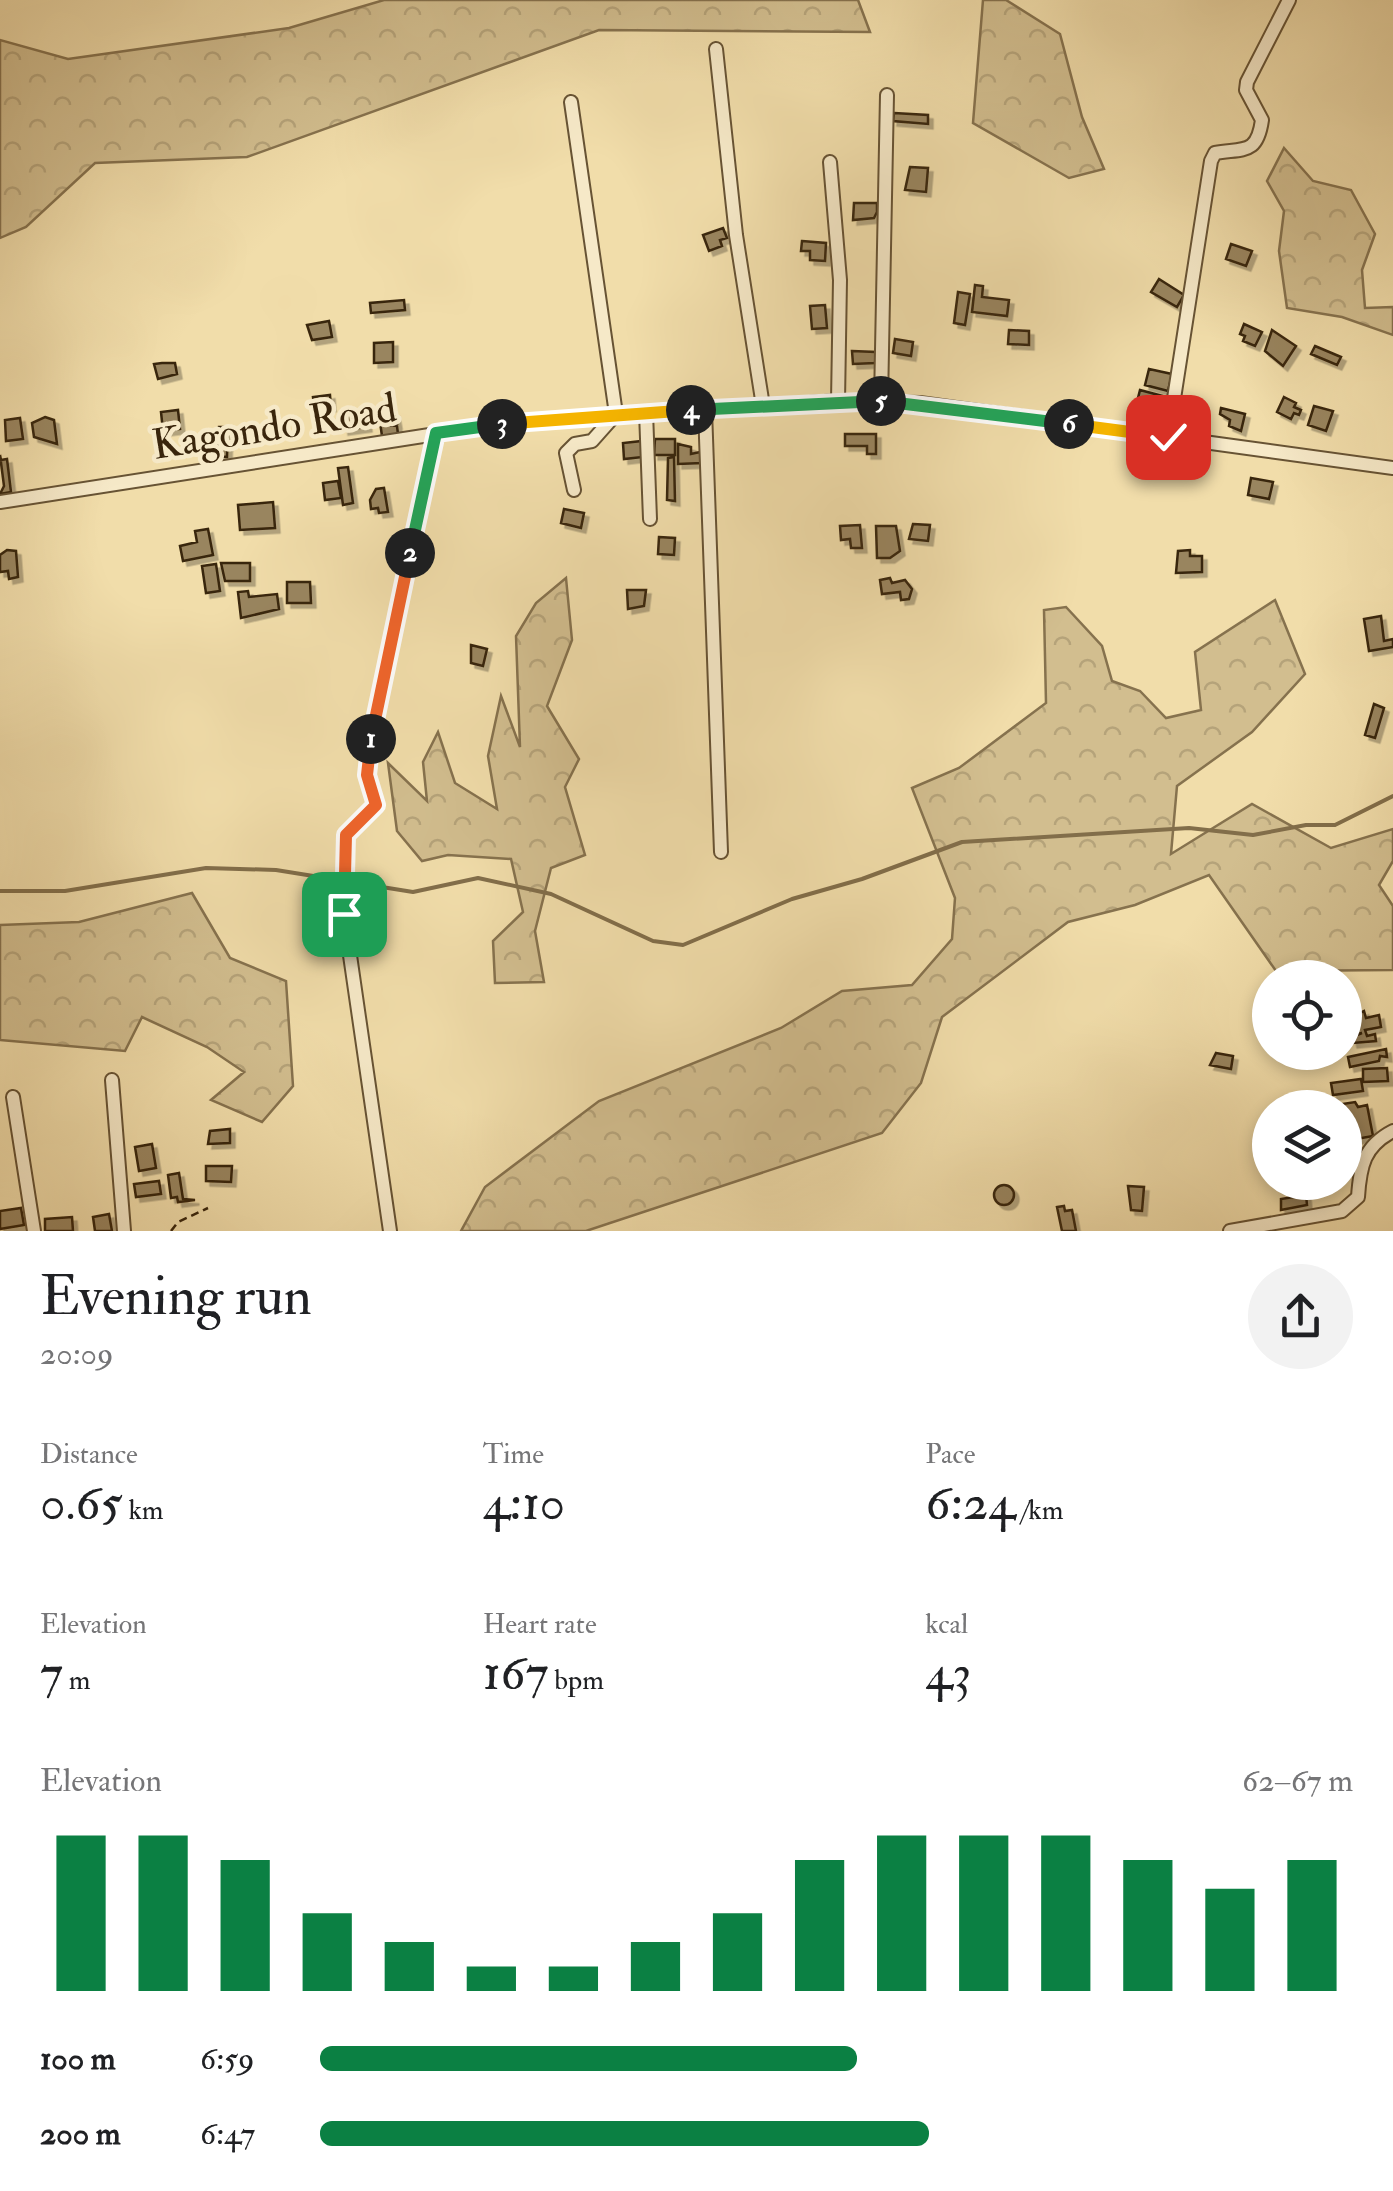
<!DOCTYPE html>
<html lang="en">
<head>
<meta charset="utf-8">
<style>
  :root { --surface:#fff; --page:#f2f2f2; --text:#202124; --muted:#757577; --accent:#0b8043 }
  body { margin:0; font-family:"IM FELL Double Pica",serif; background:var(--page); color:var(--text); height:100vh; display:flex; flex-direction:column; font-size:38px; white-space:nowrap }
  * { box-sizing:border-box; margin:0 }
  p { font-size:32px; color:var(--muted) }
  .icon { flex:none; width:55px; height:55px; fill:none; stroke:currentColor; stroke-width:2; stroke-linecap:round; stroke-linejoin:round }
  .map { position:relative; height:1231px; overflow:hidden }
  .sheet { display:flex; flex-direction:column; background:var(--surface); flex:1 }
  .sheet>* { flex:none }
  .controls { position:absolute; left:1252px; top:960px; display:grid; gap:20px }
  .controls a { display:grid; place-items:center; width:110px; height:110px; border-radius:50%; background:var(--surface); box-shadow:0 5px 15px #0003; font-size:50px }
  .pin { position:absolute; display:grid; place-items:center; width:85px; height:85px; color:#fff; margin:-42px; border-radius:20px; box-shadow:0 5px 15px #0006 }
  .km { position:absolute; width:50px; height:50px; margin:-25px; border-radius:50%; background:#222; color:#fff; font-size:28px; line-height:50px; text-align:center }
  .round { display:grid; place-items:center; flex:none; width:105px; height:105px; border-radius:52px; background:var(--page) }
  .summary { display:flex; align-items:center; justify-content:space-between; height:170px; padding:0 40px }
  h1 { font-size:55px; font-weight:600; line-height:75px }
  .figures { display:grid; grid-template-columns:repeat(3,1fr); gap:15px; height:170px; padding:10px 40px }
  .figures div { display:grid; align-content:center }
  .figures b { font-size:50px; font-weight:600 }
  .figures small { font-size:28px; font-weight:400 }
  .figures p { font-size:28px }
  .chart { height:280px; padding:20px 40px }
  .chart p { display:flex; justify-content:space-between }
  .chart svg { width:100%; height:180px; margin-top:10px; stroke:var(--accent); stroke-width:6 }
  ul { padding:0 40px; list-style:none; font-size:32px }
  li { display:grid; grid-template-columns:160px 120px 1fr; align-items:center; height:75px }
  li i { height:25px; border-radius:12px; background:var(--accent) }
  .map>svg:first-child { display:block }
</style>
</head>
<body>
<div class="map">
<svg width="1393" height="1231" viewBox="0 0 1393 1231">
  <defs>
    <pattern id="forest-crowns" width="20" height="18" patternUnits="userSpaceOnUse" patternTransform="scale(2.5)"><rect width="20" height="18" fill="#d2be8f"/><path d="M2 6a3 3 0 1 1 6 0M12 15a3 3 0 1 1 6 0" fill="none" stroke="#b5a37a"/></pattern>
    <filter id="shadow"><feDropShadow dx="4.5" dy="4.5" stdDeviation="0" flood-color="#0004"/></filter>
  </defs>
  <rect width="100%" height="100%" fill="#f1ddaa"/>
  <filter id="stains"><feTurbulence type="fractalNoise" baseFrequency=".002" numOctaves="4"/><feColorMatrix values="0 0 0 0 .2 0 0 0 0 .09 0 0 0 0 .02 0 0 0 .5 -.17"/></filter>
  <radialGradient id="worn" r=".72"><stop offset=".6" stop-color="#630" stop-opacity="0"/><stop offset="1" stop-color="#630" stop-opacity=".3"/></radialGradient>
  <!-- forest -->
  <path fill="url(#forest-crowns)" stroke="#86724e" stroke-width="2.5" d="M384,0h474l12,32 -271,-2 -352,127 -152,6 -69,64 -26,11v-198l68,19 221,-31z
    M983,0h23l54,34 22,83 22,52 -35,9 -96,-55z
    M1284,148l29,33 38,9 24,44 -13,36 3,38 28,-1v28l-51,-18 -55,-9 -8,-57 5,-40 -17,-30z
    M566,578l6,62 -25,66 32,53 -14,28 20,68 -34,13 -16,63 9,51 -49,1 -2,-42 30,-29 -12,-53 -63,-4 -26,6 -25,-30 -9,-68 39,38 -4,-39 15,-30 17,51 42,26 -9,-53 13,-60 19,51 -4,-111 20,-33z
    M1275,600l30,74 -53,58 -75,54 -6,68 81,-50 79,44 62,-19v32l-14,24 14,21v64l-117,1 -67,-96 -74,30 -67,17 -126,95 -21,66 -39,50 -296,98h-125l24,-44 114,-86 182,-73 61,-37 70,-6 40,-46 3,-41 -43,-110 47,-20 87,-65 -2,-93 22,-3 36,39 10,35 28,10 26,27 35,-8 -6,-58z
    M192,893l38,65 56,23 7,105 -31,36 -51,-22 33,-28 -37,-25 -65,-30 -17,34 -125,-11v-115l79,-3z"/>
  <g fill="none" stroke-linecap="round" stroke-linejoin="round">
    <!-- stream -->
    <path stroke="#826e4a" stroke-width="4" d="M0,891h65l141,-23 70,2 137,22 65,-14 73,16 102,47 30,4 109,-46 70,-20 100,-37 227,-14 64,7 53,-10h29l58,-29"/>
  </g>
  <!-- building -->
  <path fill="#99855e" stroke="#39250c" stroke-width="2.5" filter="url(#shadow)" d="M894,113l34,2v9l-35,-3z
    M910,167l18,1 -2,24 -21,-2z
    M854,203h23v9l-3,6 -21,2z
    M723,228l4,10 -7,2 2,6 -13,5 -6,-16z
    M802,241l24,2 -1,18 -15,-1v-9h-9z
    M1231,244l21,7 -6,15 -20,-7z
    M1159,279l25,16 -7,12 -26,-15z
    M975,285l8,1 -1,11 27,3 -2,16 -35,-4z
    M958,292l12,2 -5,31 -11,-2z
    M404,300l1,10 -34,3 -1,-10z
    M825,305l2,23 -15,1 -2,-23z
    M329,321l3,16 -20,3 -5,-15z
    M1244,324l18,8 -7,14 -12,-5 2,-5 -5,-2z
    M1009,330l20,1v14l-21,-1z
    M1272,330l24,16 -13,20 -18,-15z
    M895,339l18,3 -2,14 -18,-3z
    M393,342v20l-19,1v-20z
    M1315,346l26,11 -4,8 -26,-11z
    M852,351l24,1 -1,11 -22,1z
    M162,363h13l2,11 -19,5 -4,-15z
    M1149,369l23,5 -4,17 -23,-6z
    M1140,390l30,8 -5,19 -29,-11z
    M330,395l1,12 -7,1 1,13 -9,1 -3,-25z
    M1284,397l12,6 -2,4 7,3 -2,5 -5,-2 -3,6 -14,-7z
    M1314,406l19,5 -7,20 -18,-6z
    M1221,408l24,6 -4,17 -12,-5 1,-6 -10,-6z
    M178,410l2,19 -17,2 -2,-19z
    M365,411l2,16 -23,3 -1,-16z
    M395,413l2,11 -8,1 8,1 1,8 -16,2 -3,-21z
    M45,417l9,3 3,24 -23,-7 -2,-14z
    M20,418l3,21 -17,2 -1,-21z
    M219,427h9l-1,30 -9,-1z
    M845,434h31v20h-9v-8h-22z
    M655,439h20v16h-21z
    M642,441l1,16 -19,2 -1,-16z
    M678,444l13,3v7l9,-2 2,11 -24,1z
    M0,455l1,5 6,-1 4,33 -11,2 4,-8z
    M674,457l1,44 -8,-1 1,-42z
    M348,467l5,36 -10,2 -5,-37z
    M1251,478l22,4 -4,17 -21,-4z
    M338,481l3,17 -16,2 -2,-17z
    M384,488l4,24 -9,1 -1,-5 -7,1 -1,-9 6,-11z
    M273,502l2,26 -35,2 -2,-25z
    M564,509l20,4 -3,15 -20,-5z
    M913,524l17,1 -2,16 -19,-2z
    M860,525l2,23h-11l-1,-9 -9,1 -1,-14z
    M876,526h20l4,25 -10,7h-13z
    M208,529l5,26 -30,6 -3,-15 17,-4 -2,-11z
    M659,537l16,1 -1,17 -16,-1z
    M7,550l9,1 2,26 -9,2 -1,-8 -8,1v-17z
    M1190,550v6h12v16l-26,1 2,-22z
    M221,563h29v18h-25z
    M216,564l4,27 -14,2 -4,-27z
    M890,578l2,5 13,-3 7,9 -3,10 -8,1 -1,-8 -18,2 -2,-14z
    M287,582h23l1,21h-24z
    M627,590h19l-2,16 -16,3z
    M248,591l1,6 28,-3 2,15 -38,9 -3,-26z
    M1381,616l3,25 9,-2v8l-24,4 -5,-32z
    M471,645l16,4 -4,17 -12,-3z
    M1374,704l10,4 -9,30 -10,-3z
    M1364,1011l2,7 13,-3 2,12 -16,3 2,6 8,-2 1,7 -23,2 -1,-6 10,-4 -14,3 -3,-16z
    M1386,1049l1,8 -7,-1 -1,5 -29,6 -2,-10z
    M1216,1053l17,3 -2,13 -21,-4z
    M1387,1068l1,13 -25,1v-13z
    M1361,1079l2,12 -30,4 -2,-12z
    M1355,1102l3,5 9,-2 6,31 -28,5v-33l-15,-2z
    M230,1129v14l-22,1 2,-13z
    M152,1144l4,24 -17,3 -4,-24z
    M206,1166h26l-1,16 -25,-1z
    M179,1173l4,26 12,1 -17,2 -1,-5 -6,1 -3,-23z
    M159,1181l2,13 -25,3 -2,-13z
    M994 1195a10 10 0 1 1 20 0a10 10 0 1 1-20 0Z
    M1128,1186l16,1 -2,24 -11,-1z
    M1306,1195l1,10 -26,5v-11z
    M1064,1206l1,5 7,-1 4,21h-14l-5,-24z
    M21,1208l3,17 -24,4v-18z
    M109,1214l3,17h-17l-2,-14z
    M72,1217l1,14h-28v-12z"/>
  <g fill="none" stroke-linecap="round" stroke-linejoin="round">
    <!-- minor casing -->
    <g stroke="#675334" stroke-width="16">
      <path id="minor" d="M716,49l20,186 27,171
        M571,102l45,312 -24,27 -17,3 -9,9 8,37
        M830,162l10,118 -2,121
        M881,401l6,-306
        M705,410l16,442
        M646,412l4,107
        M1168,437l43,-276 4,-8c29,-5 42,2 47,-33l-16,-30 1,-8 42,-82
        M0,502l500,-78 338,-23 82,2 473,65
        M112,1080l12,151
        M13,1097l21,134
        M390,1231l-46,-317 2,-79 30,-30 -9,-30 2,-24 67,-318
        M1230,1231l112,-20 16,-14c2,-31 6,-51 35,-66"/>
    </g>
    <!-- path -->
    <path stroke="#39250c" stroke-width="2.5" stroke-dasharray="8 5" stroke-linecap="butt" d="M171,1231l7,-9 30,-14"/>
    <!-- minor -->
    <use href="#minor" stroke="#f6e9c8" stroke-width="12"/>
  </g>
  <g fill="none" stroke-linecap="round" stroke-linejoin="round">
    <!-- split-1 casing -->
    <g stroke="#fff" stroke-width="20">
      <path id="split-1" d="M344,914l2,-79 30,-30 -9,-30 4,-36"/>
    </g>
    <!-- split-2 casing -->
    <g stroke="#fff" stroke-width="20">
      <path id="split-2" d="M371,739l39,-186"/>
    </g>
    <!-- split-3 casing -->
    <g stroke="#fff" stroke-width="20">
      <path id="split-3" d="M410,553l26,-120 66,-9"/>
    </g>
    <!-- split-4 casing -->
    <g stroke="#fff" stroke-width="20">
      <path id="split-4" d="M502,424l189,-14"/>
    </g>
    <!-- split-5 casing -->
    <g stroke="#fff" stroke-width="20">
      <path id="split-5" d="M691,410l190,-9"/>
    </g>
    <!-- split-6 casing -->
    <g stroke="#fff" stroke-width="20">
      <path id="split-6" d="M881,401l188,23"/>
    </g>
    <!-- split-7 casing -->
    <g stroke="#fff" stroke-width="20">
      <path id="split-7" d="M1069,424l99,13"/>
    </g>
    <!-- split-1 -->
    <use href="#split-1" stroke="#f0652b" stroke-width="12"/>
    <!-- split-2 -->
    <use href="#split-2" stroke="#f0652b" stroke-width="12"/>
    <!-- split-3 -->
    <use href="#split-3" stroke="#22a559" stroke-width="12"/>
    <!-- split-4 -->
    <use href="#split-4" stroke="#f5b400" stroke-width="12"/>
    <!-- split-5 -->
    <use href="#split-5" stroke="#22a559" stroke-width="12"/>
    <!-- split-6 -->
    <use href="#split-6" stroke="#22a559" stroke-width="12"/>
    <!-- split-7 -->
    <use href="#split-7" stroke="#f5b400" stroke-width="12"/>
  </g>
  <g text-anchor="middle" stroke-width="9" stroke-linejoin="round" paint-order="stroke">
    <!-- street labels -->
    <g font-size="42" fill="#39250c" stroke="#f6e9c8">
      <text transform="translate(274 425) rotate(-9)" y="15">Kagondo Road</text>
    </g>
  </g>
  <rect width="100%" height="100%" filter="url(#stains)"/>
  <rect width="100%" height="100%" fill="url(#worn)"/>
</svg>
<div class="controls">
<a><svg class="icon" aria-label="locate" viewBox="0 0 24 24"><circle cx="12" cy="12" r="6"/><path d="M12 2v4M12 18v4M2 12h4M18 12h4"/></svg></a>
<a><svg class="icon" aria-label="layers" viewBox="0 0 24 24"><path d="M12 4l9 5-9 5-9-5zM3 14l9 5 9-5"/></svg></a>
</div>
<div class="pin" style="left:344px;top:914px;background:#1e9e55"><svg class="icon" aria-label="arrive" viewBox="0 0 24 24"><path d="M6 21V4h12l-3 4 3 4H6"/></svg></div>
<div class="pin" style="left:1168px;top:437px;background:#d93025"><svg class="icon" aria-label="check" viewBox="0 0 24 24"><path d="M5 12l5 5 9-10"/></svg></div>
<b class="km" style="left:371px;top:739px">1</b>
<b class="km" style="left:410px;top:553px">2</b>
<b class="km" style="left:502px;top:424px">3</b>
<b class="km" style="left:691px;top:410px">4</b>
<b class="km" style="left:881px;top:401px">5</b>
<b class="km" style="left:1069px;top:424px">6</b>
</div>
<section class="sheet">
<div class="summary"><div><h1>Evening run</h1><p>20:09</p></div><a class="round"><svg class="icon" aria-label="share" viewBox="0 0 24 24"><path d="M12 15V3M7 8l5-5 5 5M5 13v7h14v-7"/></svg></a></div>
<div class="figures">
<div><p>Distance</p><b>0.65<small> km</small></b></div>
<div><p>Time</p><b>4:10</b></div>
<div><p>Pace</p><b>6:24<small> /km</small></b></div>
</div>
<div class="figures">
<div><p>Elevation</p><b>7<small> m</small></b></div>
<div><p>Heart rate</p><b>167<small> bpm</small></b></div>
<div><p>kcal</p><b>43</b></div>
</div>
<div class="chart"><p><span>Elevation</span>62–67 m</p>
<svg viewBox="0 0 160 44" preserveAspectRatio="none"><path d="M5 44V6M15 44V6M25 44V12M35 44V25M45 44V32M55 44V38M65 44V38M75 44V32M85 44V25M95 44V12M105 44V6M115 44V6M125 44V6M135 44V12M145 44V19M155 44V12"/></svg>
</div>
<ul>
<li><b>100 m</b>6:59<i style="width:52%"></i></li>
<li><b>200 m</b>6:47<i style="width:59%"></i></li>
</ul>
</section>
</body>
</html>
